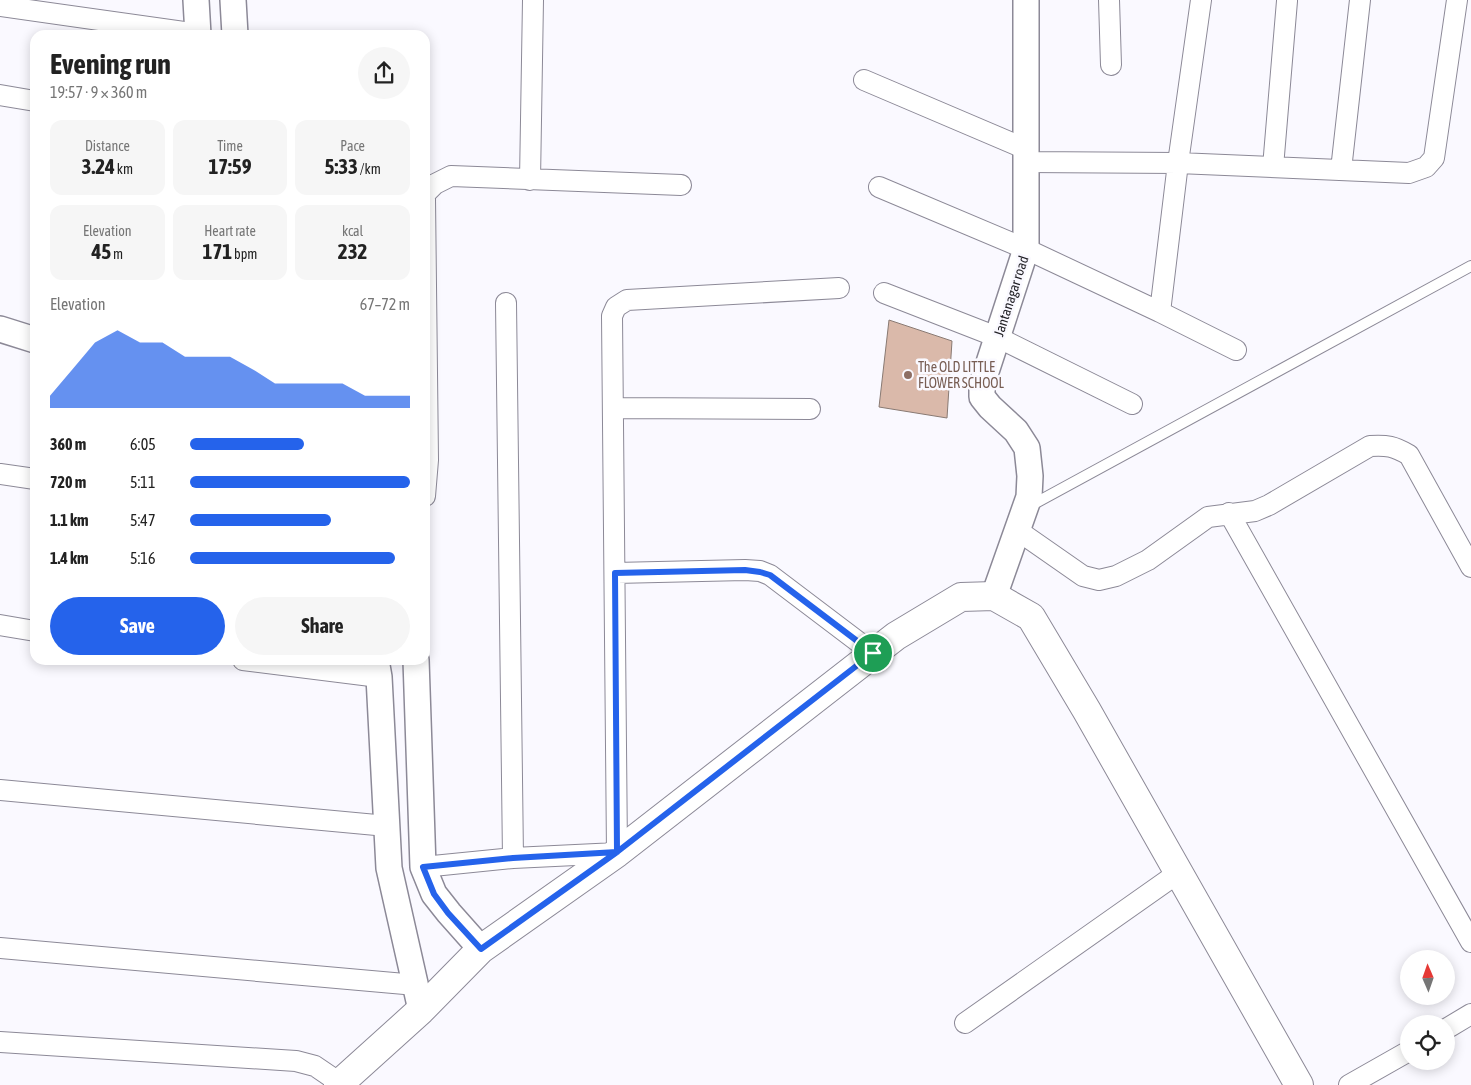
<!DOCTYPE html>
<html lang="en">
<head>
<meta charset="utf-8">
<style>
  :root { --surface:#fff; --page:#f6f6f6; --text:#222; --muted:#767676; --accent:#2563eb }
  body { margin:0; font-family:"Asap Condensed",sans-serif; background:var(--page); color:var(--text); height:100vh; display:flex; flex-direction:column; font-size:19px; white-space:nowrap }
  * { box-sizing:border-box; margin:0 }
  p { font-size:16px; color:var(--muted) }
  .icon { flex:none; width:28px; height:28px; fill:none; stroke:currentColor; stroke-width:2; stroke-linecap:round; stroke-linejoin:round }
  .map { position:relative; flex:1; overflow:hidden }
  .panel { position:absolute; left:30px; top:30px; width:400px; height:635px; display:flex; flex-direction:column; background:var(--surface); border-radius:15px; box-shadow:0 2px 12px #0003 }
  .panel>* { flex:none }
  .needle { width:32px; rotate:358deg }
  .fabs { position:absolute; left:1400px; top:950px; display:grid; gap:10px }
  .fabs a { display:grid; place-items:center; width:55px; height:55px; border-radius:50%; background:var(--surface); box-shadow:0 2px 12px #0003; font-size:25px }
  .pin { position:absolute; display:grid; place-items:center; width:42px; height:42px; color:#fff; margin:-21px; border:2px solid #fff; border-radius:50%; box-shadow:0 1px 5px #0007 }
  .round { display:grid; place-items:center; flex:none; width:52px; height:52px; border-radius:26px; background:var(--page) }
  .summary { display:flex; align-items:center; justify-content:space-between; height:85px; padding:0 20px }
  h1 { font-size:28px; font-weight:700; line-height:38px }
  .stats { display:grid; grid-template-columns:repeat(3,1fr); gap:8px; height:85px; padding:5px 20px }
  .stats div { display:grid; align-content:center; border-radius:12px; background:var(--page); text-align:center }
  .stats b { font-size:21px; font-weight:700 }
  .stats small { font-size:14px; font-weight:400 }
  .stats p { font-size:14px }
  .chart { height:140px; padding:10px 20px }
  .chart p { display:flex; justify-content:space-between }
  .chart svg { width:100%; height:90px; margin-top:5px; fill:var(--accent); opacity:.7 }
  .primary-button { display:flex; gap:10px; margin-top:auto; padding:10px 20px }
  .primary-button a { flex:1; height:58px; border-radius:30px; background:var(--accent); color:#fff; font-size:20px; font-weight:700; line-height:58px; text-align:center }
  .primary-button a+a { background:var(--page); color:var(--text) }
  ul { padding:0 20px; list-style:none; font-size:16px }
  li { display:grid; grid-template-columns:80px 60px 1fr; align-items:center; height:38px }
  li i { height:12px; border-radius:6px; background:var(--accent) }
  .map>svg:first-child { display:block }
</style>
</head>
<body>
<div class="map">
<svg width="1471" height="1085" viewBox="0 0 1471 1085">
  <rect width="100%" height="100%" fill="#faf9ff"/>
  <!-- building -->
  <path fill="#dab9aa" stroke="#897a73" d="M889,320l63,21 -5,77 -68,-11z"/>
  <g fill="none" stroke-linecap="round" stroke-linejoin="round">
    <!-- service casing -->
    <g stroke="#8c8997" stroke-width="12">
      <path id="service" d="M1030,506l441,-240"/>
    </g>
    <!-- minor casing -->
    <g stroke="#8c8997" stroke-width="22">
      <path id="minor" d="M1109,0l2,65
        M0,6l198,28
        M864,80l162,69
        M0,95l35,6
        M1026,162l152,1 231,10 17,-6 8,-9 23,-158
        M1273,167l14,-166
        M1341,170l19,-170
        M530,180l3,-180
        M879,187l147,62 134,63 76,38
        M425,194l10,-10 16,-8 230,9
        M425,199l3,261 -3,36
        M884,293l113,44 135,67
        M506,303l7,555
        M1160,312l18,-149 23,-163
        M614,408l196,1
        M0,474l35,5
        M1229,513l242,429
        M1017,530l66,46 16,4 17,-4 32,-16 60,-43 47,-6 14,-6 101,-59c17,-1 24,0 39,9l62,112
        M615,573l130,-3 15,1 10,4 103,78
        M0,625l35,6
        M243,660l136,17
        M0,790l387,36
        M423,867l90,-9 104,-5 -5,-537 4,-9 11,-7 212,-12
        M0,948l416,37
        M965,1023l213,-150
        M1446,1029l25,-15
        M0,1042l296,19 19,5 25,17
        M1349,1085l60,-34"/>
    </g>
    <!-- tertiary casing -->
    <g stroke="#8c8997" stroke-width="28">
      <path id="tertiary" d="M196,0l2,35
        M233,0l2,35
        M0,329l35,11
        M994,596l35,-99 1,-21 -3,-28 -11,-17 -26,-24 -8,-10v-13l44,-135v-249
        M376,660l3,17 10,191 32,142
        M416,660l7,207 11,27 15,19 32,36"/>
    </g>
    <!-- secondary casing -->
    <g stroke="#8c8997" stroke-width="30">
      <path id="secondary" d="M338,1085l83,-75 60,-61 136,-96 279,-217 65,-39 33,-1 37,21 56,94 212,374"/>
    </g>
    <!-- service -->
    <use href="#service" stroke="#fff" stroke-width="10"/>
    <!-- minor -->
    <use href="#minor" stroke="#fff" stroke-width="20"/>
    <!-- tertiary -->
    <use href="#tertiary" stroke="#fff" stroke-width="25"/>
    <!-- secondary -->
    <use href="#secondary" stroke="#fff" stroke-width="28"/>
  </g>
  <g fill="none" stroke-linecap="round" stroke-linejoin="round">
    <!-- route casing -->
    <g stroke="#fff" stroke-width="10">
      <path id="route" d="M873,653l-256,199 -136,97 -33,-36 -14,-19 -11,-27 90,-9 104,-6 -2,-279 130,-3 15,2 10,3 103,78"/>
    </g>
    <!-- route -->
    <use href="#route" stroke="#2563eb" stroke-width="6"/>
  </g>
  <!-- markers -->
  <circle fill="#8d6e63" stroke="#faf9ff" stroke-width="2" cx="908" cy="375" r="5"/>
  <g text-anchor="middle" stroke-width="5" stroke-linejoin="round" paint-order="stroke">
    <!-- street labels -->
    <g font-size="14" fill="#232227" stroke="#faf9ff">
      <text transform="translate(1011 296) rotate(-72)" y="5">Jantanagar road</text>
    </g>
    <!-- education labels -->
    <g font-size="14" fill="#785e54" stroke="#faf9ff" text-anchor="start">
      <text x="918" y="372">The OLD LITTLE<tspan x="918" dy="16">FLOWER SCHOOL</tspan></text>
    </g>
  </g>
</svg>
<div class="fabs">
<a><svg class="needle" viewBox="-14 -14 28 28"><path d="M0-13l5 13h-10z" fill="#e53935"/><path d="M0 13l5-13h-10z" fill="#767676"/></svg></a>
<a><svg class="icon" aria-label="locate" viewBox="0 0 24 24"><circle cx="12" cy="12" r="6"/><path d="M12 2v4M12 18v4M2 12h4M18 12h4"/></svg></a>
</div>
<div class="pin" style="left:873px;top:653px;background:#1e9e55"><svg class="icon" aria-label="arrive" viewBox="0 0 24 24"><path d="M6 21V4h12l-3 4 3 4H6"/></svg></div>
<section class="panel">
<div class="summary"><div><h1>Evening run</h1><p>19:57 · 9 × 360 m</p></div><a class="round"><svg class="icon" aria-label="share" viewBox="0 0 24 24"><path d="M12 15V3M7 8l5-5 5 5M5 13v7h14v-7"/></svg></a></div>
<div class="stats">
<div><p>Distance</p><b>3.24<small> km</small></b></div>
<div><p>Time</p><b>17:59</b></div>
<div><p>Pace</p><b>5:33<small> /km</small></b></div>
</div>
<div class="stats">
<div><p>Elevation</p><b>45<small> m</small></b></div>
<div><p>Heart rate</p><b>171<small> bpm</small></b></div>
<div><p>kcal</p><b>232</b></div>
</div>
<div class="chart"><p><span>Elevation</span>67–72 m</p>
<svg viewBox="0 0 160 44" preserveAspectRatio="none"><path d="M0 44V38L10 25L20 12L30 6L40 12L50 12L60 19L70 19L80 19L90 25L100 32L110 32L120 32L130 32L140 38L150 38L160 38V44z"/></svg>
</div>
<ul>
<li><b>360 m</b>6:05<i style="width:52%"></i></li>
<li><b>720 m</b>5:11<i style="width:100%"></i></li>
<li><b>1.1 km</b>5:47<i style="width:64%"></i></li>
<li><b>1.4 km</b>5:16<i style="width:93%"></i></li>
</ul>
<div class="primary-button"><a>Save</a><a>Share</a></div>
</section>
</div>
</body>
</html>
